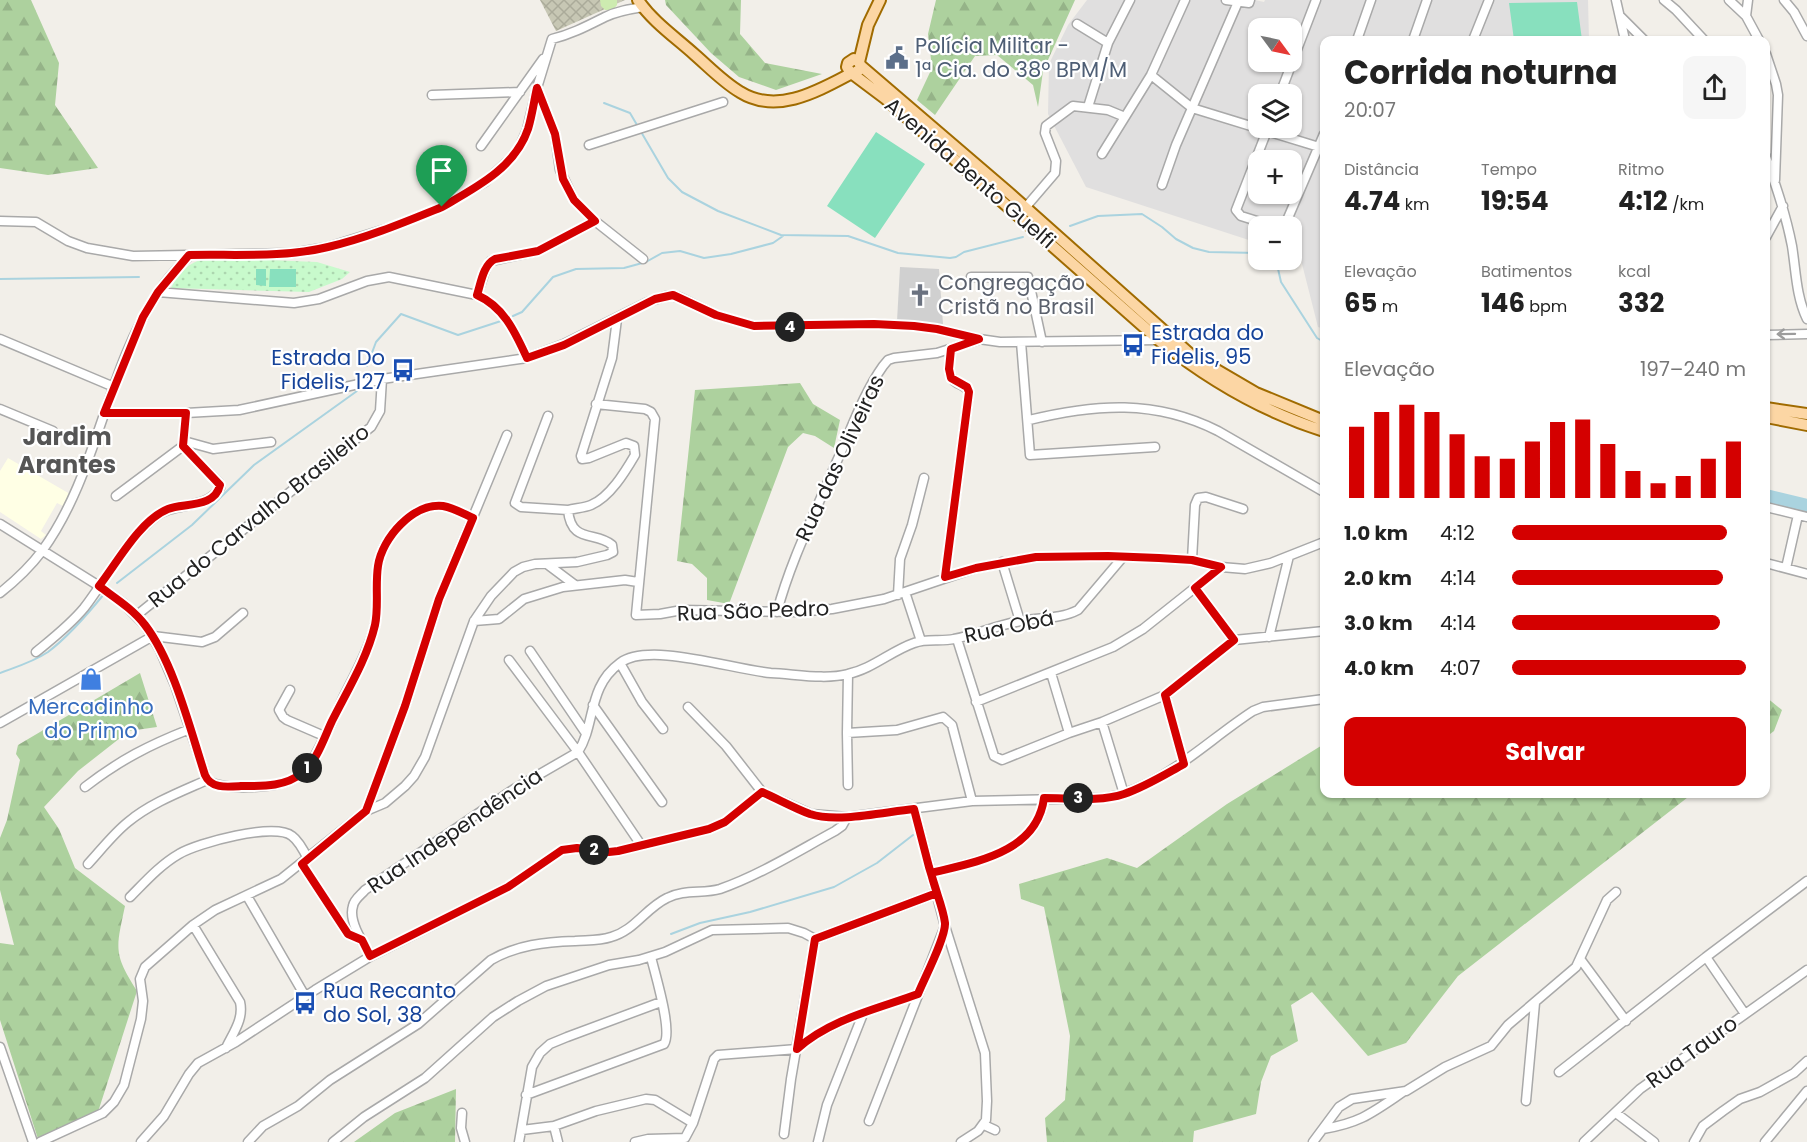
<!DOCTYPE html>
<html lang="pt">
<head>
<meta charset="utf-8">
<style>
  :root { --surface:#fff; --page:#f6f6f6; --text:#222; --muted:#767676; --accent:#d40000 }
  body { margin:0; font-family:Poppins,sans-serif; background:var(--page); color:var(--text); height:100vh; display:flex; flex-direction:column; font-size:22px; white-space:nowrap }
  * { box-sizing:border-box; margin:0 }
  p { font-size:20px; color:var(--muted) }
  .icon { flex:none; width:33px; height:33px; fill:none; stroke:currentColor; stroke-width:2; stroke-linecap:round; stroke-linejoin:round }
  .map { position:relative; flex:1; overflow:hidden }
  .sheet { position:absolute; left:1320px; top:36px; width:450px; height:762px; display:flex; flex-direction:column; background:var(--surface); border-radius:12px; box-shadow:0 2px 4px #0004 }
  .sheet>* { flex:none }
  .needle { width:39px; rotate:123deg }
  .buttons { position:absolute; left:1248px; top:18px; display:grid; gap:12px }
  .buttons a { display:grid; place-items:center; width:54px; height:54px; border-radius:12px; background:var(--surface); box-shadow:0 2px 4px #0004; font-size:30px }
  .pin { position:absolute; display:grid; place-items:center; width:51px; height:51px; color:#fff; margin:-62px -26px; border-radius:50% 50% 50% 0; rotate:-45deg; box-shadow:0 0 6px #0007 }
  .pin .icon { rotate:45deg }
  .km { position:absolute; width:30px; height:30px; margin:-15px; border-radius:50%; background:#222; color:#fff; font-size:16px; line-height:30px; text-align:center }
  .round { display:grid; place-items:center; flex:none; width:63px; height:63px; border-radius:12px; background:var(--page) }
  .head { display:flex; align-items:center; justify-content:space-between; height:102px; padding:0 24px }
  h1 { font-size:33px; font-weight:700; line-height:45px }
  .stats { display:grid; grid-template-columns:repeat(3,1fr); gap:9px; height:102px; padding:6px 24px }
  .stats div { display:grid; align-content:center }
  .stats b { font-size:26px; font-weight:700 }
  .stats small { font-size:16px; font-weight:400 }
  .stats p { font-size:16px }
  .chart { height:168px; padding:12px 24px }
  .chart p { display:flex; justify-content:space-between }
  .chart svg { width:100%; height:108px; margin-top:6px; stroke:var(--accent); stroke-width:6 }
  .button { display:flex; gap:12px; margin-top:auto; padding:12px 24px }
  .button a { flex:1; height:69px; border-radius:12px; background:var(--accent); color:#fff; font-size:24px; font-weight:700; line-height:69px; text-align:center }
  ul { padding:0 24px; list-style:none; font-size:20px }
  li { display:grid; grid-template-columns:96px 72px 1fr; align-items:center; height:45px }
  li i { height:15px; border-radius:8px; background:var(--accent) }
  .map>svg:first-child { display:block }
</style>
</head>
<body>
<div class="map">
<svg width="1807" height="1142" viewBox="0 0 1807 1142">
  <defs>
    <pattern id="construction-cross-hatch" width="8" height="8" patternUnits="userSpaceOnUse" patternTransform="scale(1.5)"><rect width="8" height="8" fill="#c7c7b4"/><path d="M0 0l8 8M0 8l8-8" fill="none" stroke="#abab9a"/></pattern>
    <pattern id="forest-firs" width="22" height="20" patternUnits="userSpaceOnUse" patternTransform="scale(1.5)"><rect width="22" height="20" fill="#add19e"/><path d="M5 1l3.5 6h-7zM16 11l3.5 6h-7z" fill="#95b388"/></pattern>
    <pattern id="park-dots" width="8" height="8" patternUnits="userSpaceOnUse" patternTransform="scale(1.5)"><rect width="8" height="8" fill="#c8facc"/><path d="M2 2h.1M6 6h.1" fill="none" stroke="#acd6af" stroke-width="1.8" stroke-linecap="round"/></pattern>
  </defs>
  <rect width="100%" height="100%" fill="#f2efe9"/>
  <!-- residential -->
  <path fill="#e0dfdf" fill-rule="evenodd" d="M1087,0h168l9,2 1,-2h323l1,40h-265v289l-6,-2 -18,-71 -8,-3v-27h-34v17l-172,-56 -38,-73 1,-50 19,-39zM1258,28h34v34h-34zM1258,94h34v34h-34zM1258,160h34v34h-34z"/>
  <!-- education -->
  <path fill="#ffffe5" d="M8,458l62,36 -7,12 -6,-3 -16,28 5,4 -5,4 -41,-27v-41z"/>
  <!-- religious -->
  <path fill="#d0d0d0" d="M900,267l39,2 4,55 -46,-3z"/>
  <!-- construction -->
  <path fill="url(#construction-cross-hatch)" d="M540,0h85l-69,31z"/>
  <!-- grass -->
  <path fill="#cdebb0" d="M600,0h17v5l-4,5h-8l-4,-4z"/>
  <!-- forest -->
  <path fill="url(#forest-firs)" d="M0,0h31l28,63 -4,42 43,63 -50,7 -48,-7z
    M665,0h76l-1,34 25,29 57,11 -46,16 -37,-13 -28,-24 -45,-48z
    M936,0h139l-32,71 -5,36 -5,-22 -36,-30 -22,1 -40,59 -18,-15 15,-32 -4,-34z
    M800,383l13,21 27,16 -6,28 -19,-12 -12,-3 -15,14 -59,157 -22,-4v-22l-15,-14 -15,-3 18,-171z
    M140,673l17,54 -28,4 -51,40 -34,36 15,22 16,39 50,38c-9,43 -12,47 12,85l-39,121 -60,27 -38,-119v-77l14,2 -14,-55v-52l7,-18 13,-60 -4,-6 2,-9z
    M1766,697l16,13 -8,21 -8,6z
    M1324,744v50h368l-234,182 -52,67 -38,13 -56,-64 -21,13 7,36 -27,15 -10,26 -5,32 -62,17 -1,11h-146l-2,-24 20,-18 5,-64 -26,-129 -23,-8 -2,-15 88,-26 30,10 90,-64z
    M456,1089l-1,53h-101l41,-29z"/>
  <!-- park -->
  <path fill="url(#park-dots)" d="M211,258l106,4 33,10 -8,7 -33,13 -138,-4c9,-18 20,-28 40,-30z"/>
  <!-- pitch -->
  <path fill="#88e0be" d="M1577,2l5,38h-68l-5,-37z
    M876,132l49,32 -50,74 -48,-32z
    M256,269h10v17l-10,-1z
    M270,269h26v18h-27z"/>
  <g fill="none" stroke-linecap="round" stroke-linejoin="round">
    <!-- stream -->
    <path stroke="#aad3df" stroke-width="2" d="M604,103l26,10 38,65 14,14 36,19 63,24 67,1 50,17 52,5 6,-1 8,-5 59,-15
      M1070,226l28,-10 44,-2 20,13 14,12 17,9 16,4 49,1
      M1276,260l5,22 36,56 7,4
      M0,279l139,-2
      M513,316l9,-4 31,-35 23,-8 48,-1 22,-6 16,-9 18,-2 24,7 27,-4 42,-11 10,-7
      M367,366l9,-24 25,-28 57,21 43,-14
      M117,583l75,-58 62,-60 103,-74
      M0,673c16,-6 33,-11 48,-21 21,-16 39,-37 56,-58
      M671,934l29,-11 50,-11 84,-25 43,-24 36,-28"/>
    <!-- river -->
    <path stroke="#aad3df" stroke-width="14" d="M1766,496l41,10"/>
    <!-- minor casing -->
    <g stroke="#a9a9a9" stroke-width="11">
      <path id="minor" d="M1226,0l23,3 1,-3
        M1616,0l9,40
        M1664,0l12,10 28,30
        M1729,0l17,16 13,24
        M1784,0l10,12 13,24
        M1620,16l24,24
        M1746,16l2,-16
        M1077,24l31,19
        M1357,40l14,-40
        M1413,40l14,-40
        M1473,40l16,-40
        M1766,54l10,30 2,11 -3,85
        M1151,75l41,33 127,39
        M537,88l18,46 5,36 14,30 21,21 48,38
        M1280,94l36,-94
        M432,95l88,-3
        M1088,107l20,-64 22,-43
        M1268,128l-32,82 5,6 32,10
        M589,145l134,-43
        M481,146l62,-87
        M1102,154l49,-79 34,-75
        M1766,157c10,29 20,58 26,89 4,25 4,50 15,73
        M1162,185l14,-40 62,-143
        M1025,208l30,-35 1,-12 -11,-28 1,-7 27,-20 35,4 17,7
        M0,221l36,1 32,19 19,7 46,8 160,-3 35,-6 64,-20 50,-20 43,-25 24,-22 10,-12 8,-18 10,-42 15,-49c20,-5 35,-13 53,-22 12,-6 25,-8 38,-10
        M1279,226h4l5,-8 36,-84
        M1766,237l17,-31
        M971,277h57l14,65
        M158,292l136,11 25,-4 48,-18 22,-4 88,18c27,12 38,37 50,63
        M477,295l9,-27 5,-7 47,-10 57,-30
        M1766,335l41,-1
        M0,339l114,48
        M1021,342l9,113 125,-8
        M596,404l49,5 6,3 4,7 -19,196 24,-1 22,-4 115,2 35,-3 52,-10 92,-31 60,-11 72,-1 51,2 33,2 29,7 24,2 26,-6 53,-21
        M0,409l53,22
        M104,413h82l53,-3 143,-31 145,-21 37,-14 84,-42 18,-6 13,1 37,18 38,11 120,-2 40,2 23,3 42,10 21,3 160,-2
        M548,416l-33,87 6,4 47,3
        M1029,420c66,-16 126,-21 189,11l106,61
        M184,441l29,8 58,-7
        M116,496l67,-50
        M1766,507l41,10
        M0,524l99,62 24,17 22,22 15,25 15,35 32,95c15,11 67,8 84,0 9,-4 15,-11 21,-19 12,-21 22,-43 32,-65 11,-22 23,-43 30,-67 6,-20 0,-42 4,-63 4,-29 35,-63 66,-60 10,2 20,8 29,12
        M1192,560l3,-55 3,-7 8,-1 37,12
        M1002,562l18,59
        M1766,563l41,11
        M547,564l28,21
        M1786,568l12,-53
        M945,577l24,-185c-3,-6 -6,-6 -12,-9 -12,-7 -7,-22 -6,-34
        M1195,588l39,52
        M905,592l16,49
        M0,593c15,-12 30,-26 42,-42 56,-77 63,-178 115,-257 9,-14 21,-27 32,-38
        M898,595l2,-36 12,-34 12,-47
        M777,612c14,-53 39,-101 60,-151 14,-31 26,-67 46,-95l5,-6 6,-2 43,-5 41,-13
        M137,615l234,-188 9,-16 2,-32
        M474,621l25,-2 25,-20 39,-12 62,-7 13,2
        M153,636l49,6 13,-5 28,-24
        M1269,637l20,-81
        M957,639l37,117 8,4 67,-27 33,-11 63,-27 69,-55 90,-9
        M530,651l55,81
        M36,652c17,-14 34,-27 48,-44 22,-28 43,-70 71,-91 20,-16 50,-6 65,-29l-1,-5 -36,-37 3,-33
        M509,660l69,92 63,93
        M620,663l22,39 21,27
        M1051,673l18,60
        M848,674l-1,59 1,52
        M290,690l-11,20 4,7 4,3 37,16
        M1165,695l19,69
        M976,702l137,-55 30,-18 78,-62
        M593,705l69,97
        M688,707l38,39 36,46
        M1102,722l22,72
        M0,723l153,-87
        M847,733l50,-3 46,-13 9,8 20,76
        M578,752c18,-28 9,-65 42,-89 29,-22 114,7 151,10 24,1 54,7 77,1 24,-5 43,-23 66,-31 13,-5 27,-1 40,-4 21,-4 41,-13 62,-17 20,-5 43,-2 62,-12l45,-53
        M85,787c35,-27 64,-42 105,-58
        M914,809l17,64
        M366,811l39,-105 34,-107 68,-164
        M88,864c13,-14 25,-30 40,-42 23,-19 52,-30 79,-42
        M302,864l46,70 14,6
        M247,896l58,100
        M130,897c15,-15 30,-32 49,-43 18,-11 96,-32 113,-18 7,5 12,15 16,23
        M193,925l47,77c4,17 -7,31 -14,46
        M371,956c-8,-13 -23,-35 -18,-50 1,-7 8,-11 12,-16l149,-101 64,-37
        M1581,960l45,61
        M1745,1014l-39,-57 101,-76
        M0,1047l33,95
        M797,1049c34,-30 80,-40 121,-55
        M1559,1072l147,-115
        M526,1095l138,-51c9,-13 -9,-70 -13,-87
        M1526,1101l9,-98
        M462,1113l-1,15 4,14
        M1616,1113l38,29
        M869,1121l76,-195
        M984,1125l11,5
        M554,1126l4,16
        M1323,1129c37,-6 49,-16 80,-37
        M522,1130l32,-4 42,-15 50,-12 9,1 38,23
        M784,1134l7,-55 24,-140
        M40,1142l63,-29 11,-11 10,-17 17,-66 2,-18 -3,-22 5,-12 48,-42 22,-15 66,-31 85,-68 19,-8 20,-17 9,-10 11,-19 49,-136 17,-25 23,-24 9,-5 12,-3 42,-2 30,-7 6,-3 -1,-7c-16,-14 -41,-1 -44,-35 7,-2 16,-2 23,-5 19,-8 34,-33 44,-50l-1,-9 -8,-3 -37,15 -7,1 -1,-3 31,-98 5,-39
        M141,1142l23,-26 25,-42 9,-11 38,-21 79,-52 56,-34 137,-69 54,-37 15,-2 32,4 9,-1 91,-22 16,-7 37,-30 49,22 36,3 125,-16 134,-3c59,-12 99,-56 147,-87l10,-4 61,-8
        M248,1142l15,-16 35,-20 32,-26 88,-56 73,-64c26,-15 54,-18 84,-19 12,-1 24,0 36,-4 23,-6 35,-29 56,-39 17,-9 36,-4 53,-9 40,-14 78,-38 115,-58l7,-5 5,-9
        M333,1142l31,-25 61,-39 68,-61 25,-16 28,-15 63,-21 30,-5 26,-8 47,-22 76,-2 16,5 11,6 122,-46
        M519,1142l13,-75 8,-14 10,-9 17,-7 94,-35
        M635,1142l13,-3 37,-1 8,-15 21,-64 4,-4 79,-6
        M818,1142l9,-37 36,-91
        M961,1142l17,-11 8,-11 1,-19 -2,-48 -40,-127 -14,-53c43,-11 107,-20 113,-75
        M1313,1142l26,-35 13,-8 54,-8 39,-24 46,-21 17,-21 68,-58 31,-67 9,-8
        M1584,1142l56,-53 167,-119
        M1694,1142l9,-16 20,-15 17,-12 20,-7 34,-19 13,-12
        M1765,1142l42,-51"/>
    </g>
    <!-- major casing -->
    <g stroke="#a06b00" stroke-width="14">
      <path id="major" d="M638,0c14,21 37,37 56,54 15,13 29,28 46,38 37,23 78,-1 112,-19
        M859,62l9,-37 12,-25
        M861,66l147,126 183,163 65,38 68,28
        M854,73l5,-3 2,-4 -3,-5 -4,-2 -6,4 -1,4 3,5 36,27 274,242c49,39 104,71 164,90
        M1766,408l41,6
        M1766,417l41,8"/>
    </g>
    <!-- minor -->
    <use href="#minor" stroke="#fff" stroke-width="8"/>
    <!-- major -->
    <use href="#major" stroke="#fcd6a4" stroke-width="10"/>
  </g>
  <!-- one-way arrows -->
  <defs><path id="oneway-shaft" d="M-6 0H5M1.5-3L5.5 0L1.5 3" fill="none" stroke-width="1.6" stroke-linecap="round" stroke-linejoin="round" transform="scale(1.5)"/></defs>
  <use stroke="#9c9c9c" href="#oneway-shaft" transform="translate(1786 334) rotate(179)"/>
  <g fill="none" stroke-linecap="round" stroke-linejoin="round">
    <!-- route casing -->
    <g stroke="#fff" stroke-width="12">
      <path id="route" d="M442,207c-37,15 -75,31 -114,40 -44,11 -93,7 -139,8l-31,37 -15,25 -39,96h82l-3,33 37,39c-5,23 -36,18 -52,24 -28,11 -51,54 -69,77 16,12 34,23 46,39 29,38 45,104 60,150 6,14 22,12 36,11 21,0 44,1 61,-13 15,-12 22,-35 30,-52 15,-30 35,-62 43,-96 4,-19 0,-39 3,-59 4,-28 35,-63 65,-60 11,2 21,8 30,12l-34,81 -34,107 -39,105 -64,53 46,70 14,6 8,16 138,-69 54,-37 15,-2 32,4 9,-1 91,-22 16,-7 37,-30c16,7 32,16 48,22 27,9 74,-2 104,-5l15,58 8,26 -122,46 -18,110c33,-30 80,-40 121,-55 6,-15 28,-57 27,-71 -2,-16 -10,-33 -14,-50 44,-11 106,-20 113,-75 26,0 56,4 80,-4 21,-7 40,-19 60,-30l-19,-69 69,-55 -39,-52 26,-21 -29,-7 -33,-2 -51,-2 -72,1 -60,11 -31,9 24,-185 -2,-5 -16,-9 -2,-9 2,-20 28,-10 -42,-10 -23,-3 -40,-2 -120,2 -38,-11 -43,-20 -18,4 -91,46 -37,13c-12,-26 -23,-51 -50,-63 4,-12 6,-30 18,-36l43,-8 57,-30 -21,-21 -11,-21 -8,-45 -18,-46c-3,13 -5,28 -9,41 -13,39 -53,59 -86,78"/>
    </g>
    <!-- route -->
    <use href="#route" stroke="#d40000" stroke-width="8"/>
  </g>
  <!-- icons -->
  <defs>
    <g id="civic-bare" transform="scale(1.8)"><path d="M-.6-6.5H3V-4.5H.6V-3L4-1V1h2V6H-6V1h2V-1L-.6-3ZM-1.2 2.5V6h2.4V2.5Z" fill="#5c6f8a" stroke="#fff" stroke-width="2.5" paint-order="stroke"/></g>
    <g id="church-bare" transform="scale(1.8)"><path d="M-1.2-6h2.4v3.5h3.3v2.4h-3.3V6h-2.4V-.1h-3.3v-2.4h3.3Z" fill="#6b7280" stroke="#fff" stroke-width="2.5" paint-order="stroke"/></g>
    <g id="bus-bare" transform="scale(1.8)"><path d="M-5-6H5V4H4V6H2V4H-2V6H-4V4H-5ZM-3.5-4V0h7V-4ZM-3.5 1.2v1.5H-2V1.2ZM2 1.2v1.5H3.5V1.2Z" fill="#1a4fb4" stroke="#fff" stroke-width="2.5" paint-order="stroke"/></g>
    <g id="shop-bare" transform="scale(1.8)"><path d="M-5-2.5h2.3a2.7 3.5 0 0 1 5.4 0H5L5.5 6h-11ZM-1.5-2.5h3a1.5 2.3 0 0 0-3 0Z" fill="#3f7fe0" stroke="#fff" stroke-width="2.5" paint-order="stroke"/></g>
  </defs>
  <g fill-rule="evenodd">
    <use href="#civic-bare" x="897" y="58"/>
    <use href="#church-bare" x="920" y="295"/>
    <use href="#bus-bare" x="1133" y="345"/>
    <use href="#bus-bare" x="403" y="370"/>
    <use href="#shop-bare" x="91" y="679"/>
    <use href="#bus-bare" x="305" y="1003"/>
  </g>
  <g text-anchor="middle" stroke-width="4.5" stroke-linejoin="round" paint-order="stroke">
    <!-- service labels -->
    <g font-size="21" fill="#4e5e75" stroke="#fff" text-anchor="start">
      <text x="915" y="53">Polícia Militar -<tspan x="915" dy="24">1ª Cia. do 38º BPM/M</tspan></text>
    </g>
    <!-- street labels -->
    <g font-size="21" fill="#222" stroke="#fff">
      <text transform="translate(970 173) rotate(41)" y="7">Avenida Bento Guelfi</text>
      <text transform="translate(840 458) rotate(-65)" y="7">Rua das Oliveiras</text>
      <text transform="translate(259 516) rotate(-39)" y="7">Rua do Carvalho Brasileiro</text>
      <text transform="translate(753 611) rotate(-2)" y="7">Rua São Pedro</text>
      <text transform="translate(1009 627) rotate(-12)" y="7">Rua Obá</text>
      <text transform="translate(455 831) rotate(-34)" y="7">Rua Independência</text>
      <text transform="translate(1692 1052) rotate(-36)" y="7">Rua Tauro</text>
    </g>
    <!-- worship labels -->
    <g font-size="21" fill="#5b616d" stroke="#fff" text-anchor="start">
      <text x="938" y="290">Congregação<tspan x="938" dy="24">Cristã no Brasil</tspan></text>
    </g>
    <!-- transit labels -->
    <g font-size="21" fill="#164399" stroke="#fff" text-anchor="start">
      <text x="1151" y="340">Estrada do<tspan x="1151" dy="24">Fidelis, 95</tspan></text>
      <text x="385" y="365" text-anchor="end">Estrada Do<tspan x="385" dy="24">Fidelis, 127</tspan></text>
      <text x="323" y="998">Rua Recanto<tspan x="323" dy="24">do Sol, 38</tspan></text>
    </g>
    <!-- shop labels -->
    <g font-size="21" fill="#366cbe" stroke="#fff">
      <text x="91" y="714">Mercadinho<tspan x="91" dy="24">do Primo</tspan></text>
    </g>
    <!-- quarter labels -->
    <g font-size="24" font-weight="bold" fill="#555" stroke="#fff">
      <text x="67" y="445">Jardim<tspan x="67" dy="28">Arantes</tspan></text>
    </g>
  </g>
</svg>
<div class="buttons">
<a><svg class="needle" viewBox="-14 -14 28 28"><path d="M0-13l5 13h-10z" fill="#e53935"/><path d="M0 13l5-13h-10z" fill="#767676"/></svg></a>
<a><svg class="icon" aria-label="layers" viewBox="0 0 24 24"><path d="M12 4l9 5-9 5-9-5zM3 14l9 5 9-5"/></svg></a>
<a>+</a>
<a>−</a>
</div>
<div class="pin" style="left:442px;top:207px;background:#1e9e55"><svg class="icon" aria-label="arrive" viewBox="0 0 24 24"><path d="M6 21V4h12l-3 4 3 4H6"/></svg></div>
<b class="km" style="left:307px;top:768px">1</b>
<b class="km" style="left:594px;top:850px">2</b>
<b class="km" style="left:1078px;top:798px">3</b>
<b class="km" style="left:790px;top:327px">4</b>
<section class="sheet">
<div class="head"><div><h1>Corrida noturna</h1><p>20:07</p></div><a class="round"><svg class="icon" aria-label="share" viewBox="0 0 24 24"><path d="M12 15V3M7 8l5-5 5 5M5 13v7h14v-7"/></svg></a></div>
<div class="stats">
<div><p>Distância</p><b>4.74<small> km</small></b></div>
<div><p>Tempo</p><b>19:54</b></div>
<div><p>Ritmo</p><b>4:12<small> /km</small></b></div>
</div>
<div class="stats">
<div><p>Elevação</p><b>65<small> m</small></b></div>
<div><p>Batimentos</p><b>146<small> bpm</small></b></div>
<div><p>kcal</p><b>332</b></div>
</div>
<div class="chart"><p><span>Elevação</span>197–240 m</p>
<svg viewBox="0 0 160 44" preserveAspectRatio="none"><path d="M5 44V15M15 44V9M25 44V6M35 44V9M45 44V18M55 44V27M65 44V28M75 44V21M85 44V13M95 44V12M105 44V22M115 44V33M125 44V38M135 44V35M145 44V28M155 44V21"/></svg>
</div>
<ul>
<li><b>1.0 km</b>4:12<i style="width:92%"></i></li>
<li><b>2.0 km</b>4:14<i style="width:90%"></i></li>
<li><b>3.0 km</b>4:14<i style="width:89%"></i></li>
<li><b>4.0 km</b>4:07<i style="width:100%"></i></li>
</ul>
<div class="button"><a>Salvar</a></div>
</section>
</div>
</body>
</html>
